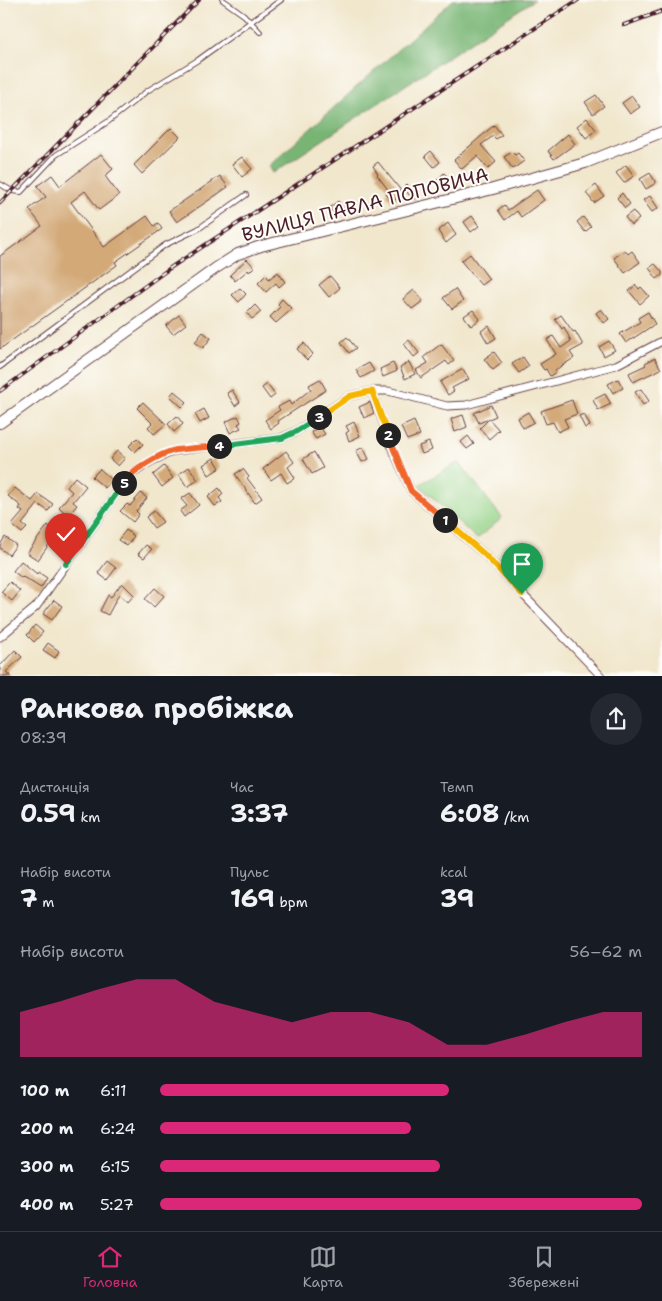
<!DOCTYPE html>
<html lang="uk">
<head>
<meta charset="utf-8">
<style>
  :root { --surface:#171b24; --page:#242831; --text:#f1f3f6; --muted:#9ea1a6; --line:#363941; --accent:#db2777 }
  body { margin:0; font-family:"Shantell Sans",sans-serif; background:var(--page); color:var(--text); height:100vh; display:flex; flex-direction:column; font-size:19px; white-space:nowrap }
  * { box-sizing:border-box; margin:0 }
  p { font-size:16px; color:var(--muted) }
  .icon { flex:none; width:28px; height:28px; fill:none; stroke:currentColor; stroke-width:2; stroke-linecap:round; stroke-linejoin:round }
  .map { position:relative; height:676px; overflow:hidden }
  .details { display:flex; flex-direction:column; background:var(--surface); flex:1 }
  .details>* { flex:none }
  .pin { position:absolute; display:grid; place-items:center; width:42px; height:42px; color:#fff; margin:-51px -21px; border-radius:50% 50% 50% 0; rotate:-45deg; box-shadow:0 0 5px #0007 }
  .pin .icon { rotate:45deg }
  .km { position:absolute; width:25px; height:25px; margin:-12px; border-radius:50%; background:#222; color:#fff; font-size:14px; line-height:25px; text-align:center }
  .round { display:grid; place-items:center; flex:none; width:52px; height:52px; border-radius:26px; background:var(--page) }
  .overview { display:flex; align-items:center; justify-content:space-between; height:85px; padding:0 20px }
  h1 { font-size:28px; font-weight:700; line-height:38px }
  .metrics { display:grid; grid-template-columns:repeat(3,1fr); gap:8px; height:85px; padding:5px 20px }
  .metrics div { display:grid; align-content:center }
  .metrics b { font-size:25px; font-weight:700 }
  .metrics small { font-size:14px; font-weight:400 }
  .metrics p { font-size:14px }
  .chart { height:140px; padding:10px 20px }
  .chart p { display:flex; justify-content:space-between }
  .chart svg { width:100%; height:90px; margin-top:5px; fill:var(--accent); opacity:.7 }
  ul { padding:0 20px; list-style:none; font-size:16px }
  li { display:grid; grid-template-columns:80px 60px 1fr; align-items:center; height:38px }
  li i { height:12px; border-radius:6px; background:var(--accent) }
  .dock { display:flex; justify-content:space-around; align-items:center; height:70px; border-top:1px solid var(--line); background:var(--surface); font-size:14px; color:var(--muted) }
  .dock a { display:grid; justify-items:center; gap:2px }
  .dock .selected { color:var(--accent) }
  .map>svg:first-child { display:block }
</style>
</head>
<body>
<div class="map">
<svg width="662" height="676" viewBox="0 0 662 676">
  <rect width="100%" height="100%" fill="#fdfcf7"/>
  <filter id="ink" filterUnits="userSpaceOnUse"><feTurbulence type="fractalNoise" baseFrequency=".02" numOctaves="2"/><feDisplacementMap in="SourceGraphic" scale="10" xChannelSelector="R" yChannelSelector="G"/><feConvolveMatrix kernelMatrix="1 2 1 2 8 2 1 2 1" color-interpolation-filters="sRGB"/></filter>
  <filter id="wash" filterUnits="userSpaceOnUse"><feTurbulence type="fractalNoise" baseFrequency=".0096" numOctaves="4" result="noise"/><feDisplacementMap in="SourceGraphic" scale="20" xChannelSelector="R" yChannelSelector="G"/><feGaussianBlur stdDeviation="1.12" result="paint"/><feColorMatrix in="noise" values="0 0 0 0 0 0 0 0 0 0 0 0 0 0 0 0 0 1.4 0 .05"/><feComposite in="paint" operator="in"/></filter>
  <g filter="url(#wash)">
    <rect width="100%" height="100%" fill="#f1e7cd"/>
    <!-- green -->
    <path fill="#95d389" stroke="#70795a" d="M459,462l43,56 -25,21 -58,-54z"/>
    <!-- forest -->
    <path fill="#78b575" stroke="#616a50" d="M453,0h81l-261,173 -4,-7z"/>
    <g id="blocks">
      <!-- building -->
      <path fill="#d3a978" d="M596,95l8,11 -11,8 -8,-12z
        M632,96l8,11 -10,7 -8,-11z
        M587,118l9,12 -10,8 -9,-12z
        M494,125l8,10 -6,4 -3,-3 -12,9 15,17 -8,7 -11,-13 -15,13 -8,-9z
        M171,128l9,9 -38,37 -8,-9z
        M568,134l7,10 -21,15 -6,-8z
        M431,151l9,11 -6,5 -9,-11z
        M512,152l3,3 3,-2 6,8 -11,8 -9,-12z
        M101,154l12,15 -8,7 14,19 -20,15 -14,-19 -14,11 33,45 43,-31 7,10 4,-3 4,6 -47,33 2,3 -117,84v-93l42,-30 -13,-17 17,-12 -9,-11 15,-11 8,11z
        M242,157l10,12 -10,8 -10,-13z
        M378,162l25,31 -11,9 -6,-8 3,-3 -12,-16 1,-1 -5,-8z
        M626,165l8,11 -10,7 -8,-10z
        M444,173l10,10 -7,7 -10,-10z
        M650,173l6,10 -10,6 -6,-10z
        M220,176l8,11 -51,35 -8,-11z
        M407,184l11,12 -4,4 -11,-12z
        M596,185l8,11 -10,7 -8,-10z
        M537,190l7,10 -23,17 -4,-6 -12,9 -7,-10 6,-5 4,5z
        M622,193l8,11 -5,4 -8,-10z
        M650,196l8,12 -6,4 -9,-12z
        M338,201l6,8 -9,6 -6,-7z
        M633,211l6,8 -8,6 -6,-8z
        M472,216l7,10 -8,6 -7,-10z
        M583,217l8,10 -6,5 -8,-10z
        M448,223l8,12 -10,8 -8,-12z
        M625,250l3,4 4,-3 8,11 -15,11 -11,-15z
        M470,254l19,25 -8,6 -20,-24z
        M247,259l7,8 -5,5 -1,-2 -13,11 -5,-6z
        M655,264l7,8v3l-5,4 -8,-11z
        M278,272l7,10 -6,5 -3,-4 -10,9 -8,-9 8,-8 3,4z
        M330,276l10,12 -11,9 -10,-12z
        M636,285l3,4 2,-2 8,9 -9,8 -11,-13z
        M240,288l6,6 -7,8 -7,-7z
        M455,289l8,12 -11,8 -9,-11z
        M414,290l9,11 -11,8 -9,-10z
        M282,299l10,10 -16,14 -6,-6 10,-10 -2,-3z
        M255,305l6,7 -9,7 -5,-6z
        M601,309l8,10 -5,4 -8,-10z
        M473,310l7,9 -9,7 -7,-10z
        M648,312l7,12 -29,19 -6,-9 20,-12 -2,-4z
        M179,315l7,9 -13,10 -7,-8z
        M561,315l12,17 2,-1 8,14 -13,7 4,6 -19,12 1,2 -6,4 -4,-7 -2,1 -4,-6 16,-10 -9,-14 6,-4 8,12 10,-7 -7,-14 -2,2 -7,-10z
        M489,326l7,12 -8,5 -7,-12z
        M203,332l8,6 -8,10 -8,-6z
        M347,337l9,11 -7,5 -8,-11z
        M409,340l10,13 -5,4 -10,-13z
        M609,341l6,9 -11,6 -5,-9z
        M304,343l9,11 -6,6 -10,-11z
        M441,344l13,17 -5,4 -3,-4 -25,17 -5,-8 12,-7 -4,-6z
        M494,352l8,11 -9,7 -9,-11z
        M523,357l6,9 -10,7 -7,-9z
        M655,358l6,11 -28,13 -4,-9 17,-8 -1,-2z
        M409,362l6,12 -10,5 -5,-12z
        M369,363l5,8 -13,7 -5,-8z
        M393,363l4,8 -14,6 -3,-8z
        M463,369l6,10 -17,9 2,3 -6,4 -8,-13z
        M320,379l6,11 -48,31 1,2 -8,6 -6,-9 15,-10 -2,-3 11,-6 2,4 20,-16 -2,-4z
        M618,379l5,9 -10,5 -5,-9z
        M267,384l8,11 -5,4 -8,-11z
        M641,389l8,12 -6,4 -8,-13z
        M232,390l8,12 -5,4 -8,-13z
        M174,391l13,11 -5,5 -12,-11z
        M605,394l6,10 -13,6 -5,-10z
        M572,400l5,14 -13,5 4,8 -10,5 -5,-10 -7,2 -5,-13z
        M143,402l23,22 -12,10 -6,-7 4,-4 -15,-15z
        M370,402l4,11 -10,5 -5,-11z
        M491,405l5,11 -7,3 10,11 -10,9 -9,-11 9,-9 -10,4 -5,-10z
        M204,409l5,9 -9,5 -5,-9z
        M528,412l6,10 -11,6 -5,-10z
        M584,414l6,12 -5,2 -6,-12z
        M463,415l4,12 -12,5 -4,-13z
        M177,416l6,8 -9,8 -6,-8z
        M238,416l3,6 -3,2 3,4 -11,5 -5,-11z
        M414,421l6,14 -13,5 -6,-13z
        M354,422l6,14 -11,5 -3,-8 3,-2 -3,-5z
        M320,427l5,7 -9,5 -5,-7z
        M468,436l6,8 -7,5 -6,-7z
        M137,438l6,6 -8,8 -6,-6z
        M429,442l3,8 -10,4 -3,-8z
        M363,447l6,12 -7,3 -6,-11z
        M117,451l8,7 -7,8 -8,-7z
        M286,451l8,11 -6,5 7,11 -8,5 -6,-10 -10,7 -8,-11z
        M314,452l9,16 -11,6 -9,-15z
        M214,458l6,10 -11,7 -6,-10z
        M164,466l9,12 -11,9 -9,-12z
        M189,467l9,13 -11,7 -8,-13z
        M100,469l12,11 -7,8 -13,-11z
        M243,469l6,8 -2,1 15,20 -7,5 -20,-29z
        M75,477l11,9 -13,16 4,3 -9,11 -9,-9 13,-15 -5,-5z
        M15,488l17,13 6,-7 15,10 -5,7 -10,-7 -16,20 5,4 -5,5 -10,-8 11,-13 -4,-3 2,-3 -13,-10z
        M219,488l4,6 -4,4 3,4 -7,4 -7,-9z
        M141,493l6,5 -11,13 3,3 -6,8 -13,-11 7,-7 3,2z
        M190,493l9,12 -15,12 -4,-6 7,-5 -6,-7z
        M154,511l9,11 -9,6 -8,-11z
        M48,525l9,8 -19,27 -11,-7z
        M126,530l8,6 -7,10 -9,-6z
        M5,537l11,8 -7,10 -9,-7v-3z
        M146,545l6,4 -8,9 -6,-4z
        M21,561l16,13 1,-2 9,6 -6,10 -18,-11 -1,1 -9,-7z
        M107,561l9,7 -9,12 -9,-7z
        M10,582l10,9 -8,10 -11,-9z
        M122,583l12,12 -6,7 -9,-8 -11,21 -8,-4 8,-16 3,2z
        M155,588l9,8 -10,11 -9,-8z
        M54,600l8,6 -10,14 -9,-6z
        M35,625l8,7 -9,10 -7,-7z
        M48,643l11,8 -4,7 -12,-8z
        M15,650l7,7 -16,15 5,4h-11v-10z"/>
    </g>
  </g>
  <g filter="url(#ink)">
    <use href="#blocks" fill-opacity="0" stroke="#633d43" stroke-width="1"/>
    <g fill="none" stroke-linecap="round" stroke-linejoin="round">
      <!-- lane casing -->
      <g stroke="#633d43" stroke-width="6">
        <path id="lane" d="M223,0l21,15 16,17
          M0,184l12,7 9,1 35,-37 53,-34 38,-30 51,-31 83,-60
          M0,367l165,-122 33,-16 48,-34"/>
      </g>
      <!-- street casing -->
      <g stroke="#633d43" stroke-width="9">
        <path id="street" d="M372,391l19,54 20,46 73,63 117,122
          M0,637l36,-30 92,-130 22,-15 24,-11 107,-13 14,-6 55,-36 22,-5h16l59,15 19,-1 150,-40 46,-24"/>
      </g>
      <!-- secondary casing -->
      <g stroke="#633d43" stroke-width="12">
        <path id="secondary" d="M0,423l216,-155 22,-14 23,-8 232,-57 92,-26 77,-31"/>
      </g>
      <!-- lane -->
      <use href="#lane" stroke="#fff" stroke-width="4"/>
      <!-- street -->
      <use href="#street" stroke="#fff" stroke-width="7"/>
      <!-- secondary -->
      <use href="#secondary" stroke="#fff" stroke-width="10"/>
      <!-- rail casing -->
      <g stroke="#4a1f2b" stroke-width="4">
        <path id="rail" d="M624,25l38,-14
          M0,203l199,-203
          M0,391l170,-123 408,-268"/>
      </g>
      <!-- rail -->
      <use href="#rail" stroke="#fdfcf7" stroke-width="2" stroke-dasharray="5.5" stroke-linecap="butt"/>
    </g>
  </g>
  <g fill="none" stroke-linecap="round" stroke-linejoin="round" filter="url(#ink)">
    <!-- split-1 casing -->
    <g stroke="#fff" stroke-width="10">
      <path id="split-1" d="M445,520l39,34 38,40"/>
    </g>
    <!-- split-2 casing -->
    <g stroke="#fff" stroke-width="10">
      <path id="split-2" d="M388,435l23,56 34,29"/>
    </g>
    <!-- split-3 casing -->
    <g stroke="#fff" stroke-width="10">
      <path id="split-3" d="M319,417l31,-21 22,-5 16,44"/>
    </g>
    <!-- split-4 casing -->
    <g stroke="#fff" stroke-width="10">
      <path id="split-4" d="M219,446l63,-8 13,-6 24,-15"/>
    </g>
    <!-- split-5 casing -->
    <g stroke="#fff" stroke-width="10">
      <path id="split-5" d="M124,483c8,-13 37,-30 52,-33 14,-2 29,-3 43,-4"/>
    </g>
    <!-- split-6 casing -->
    <g stroke="#fff" stroke-width="10">
      <path id="split-6" d="M66,564l58,-81"/>
    </g>
    <!-- split-1 -->
    <use href="#split-1" stroke="#f5b400" stroke-width="6"/>
    <!-- split-2 -->
    <use href="#split-2" stroke="#f0652b" stroke-width="6"/>
    <!-- split-3 -->
    <use href="#split-3" stroke="#f5b400" stroke-width="6"/>
    <!-- split-4 -->
    <use href="#split-4" stroke="#22a559" stroke-width="6"/>
    <!-- split-5 -->
    <use href="#split-5" stroke="#f0652b" stroke-width="6"/>
    <!-- split-6 -->
    <use href="#split-6" stroke="#22a559" stroke-width="6"/>
  </g>
  <g text-anchor="middle" stroke-width="4" stroke-linejoin="round" paint-order="stroke">
    <!-- street labels -->
    <g font-size="19" fill="#4a1f2b" stroke="#fdfcf7">
      <text transform="translate(365 204) rotate(-14)" y="7">ВУЛИЦЯ ПАВЛА ПОПОВИЧА</text>
    </g>
  </g>
</svg>
<div class="pin" style="left:522px;top:594px;background:#1e9e55"><svg class="icon" aria-label="arrive" viewBox="0 0 24 24"><path d="M6 21V4h12l-3 4 3 4H6"/></svg></div>
<div class="pin" style="left:66px;top:564px;background:#d93025"><svg class="icon" aria-label="check" viewBox="0 0 24 24"><path d="M5 12l5 5 9-10"/></svg></div>
<b class="km" style="left:445px;top:520px">1</b>
<b class="km" style="left:388px;top:435px">2</b>
<b class="km" style="left:319px;top:417px">3</b>
<b class="km" style="left:219px;top:446px">4</b>
<b class="km" style="left:124px;top:483px">5</b>
</div>
<section class="details">
<div class="overview"><div><h1>Ранкова пробіжка</h1><p>08:39</p></div><a class="round"><svg class="icon" aria-label="share" viewBox="0 0 24 24"><path d="M12 15V3M7 8l5-5 5 5M5 13v7h14v-7"/></svg></a></div>
<div class="metrics">
<div><p>Дистанція</p><b>0.59<small> km</small></b></div>
<div><p>Час</p><b>3:37</b></div>
<div><p>Темп</p><b>6:08<small> /km</small></b></div>
</div>
<div class="metrics">
<div><p>Набір висоти</p><b>7<small> m</small></b></div>
<div><p>Пульс</p><b>169<small> bpm</small></b></div>
<div><p>kcal</p><b>39</b></div>
</div>
<div class="chart"><p><span>Набір висоти</span>56–62 m</p>
<svg viewBox="0 0 160 44" preserveAspectRatio="none"><path d="M0 44V22L10 17L20 11L30 6L40 6L50 17L60 22L70 27L80 22L90 22L100 27L110 38L120 38L130 33L140 27L150 22L160 22V44z"/></svg>
</div>
<ul>
<li><b>100 m</b>6:11<i style="width:60%"></i></li>
<li><b>200 m</b>6:24<i style="width:52%"></i></li>
<li><b>300 m</b>6:15<i style="width:58%"></i></li>
<li><b>400 m</b>5:27<i style="width:100%"></i></li>
</ul>
</section>
<nav class="dock">
<a class="selected"><svg class="icon" aria-label="home" viewBox="0 0 24 24"><path d="M3 11l9-7 9 7M6 9v11h12V9"/></svg>Головна</a>
<a><svg class="icon" aria-label="map" viewBox="0 0 24 24"><path d="M3 6l6-2 6 2 6-2v14l-6 2-6-2-6 2zM9 4v14M15 6v14"/></svg>Карта</a>
<a><svg class="icon" aria-label="saved" viewBox="0 0 24 24"><path d="M7 4h10v16l-5-4-5 4z"/></svg>Збережені</a>
</nav>
</body>
</html>
